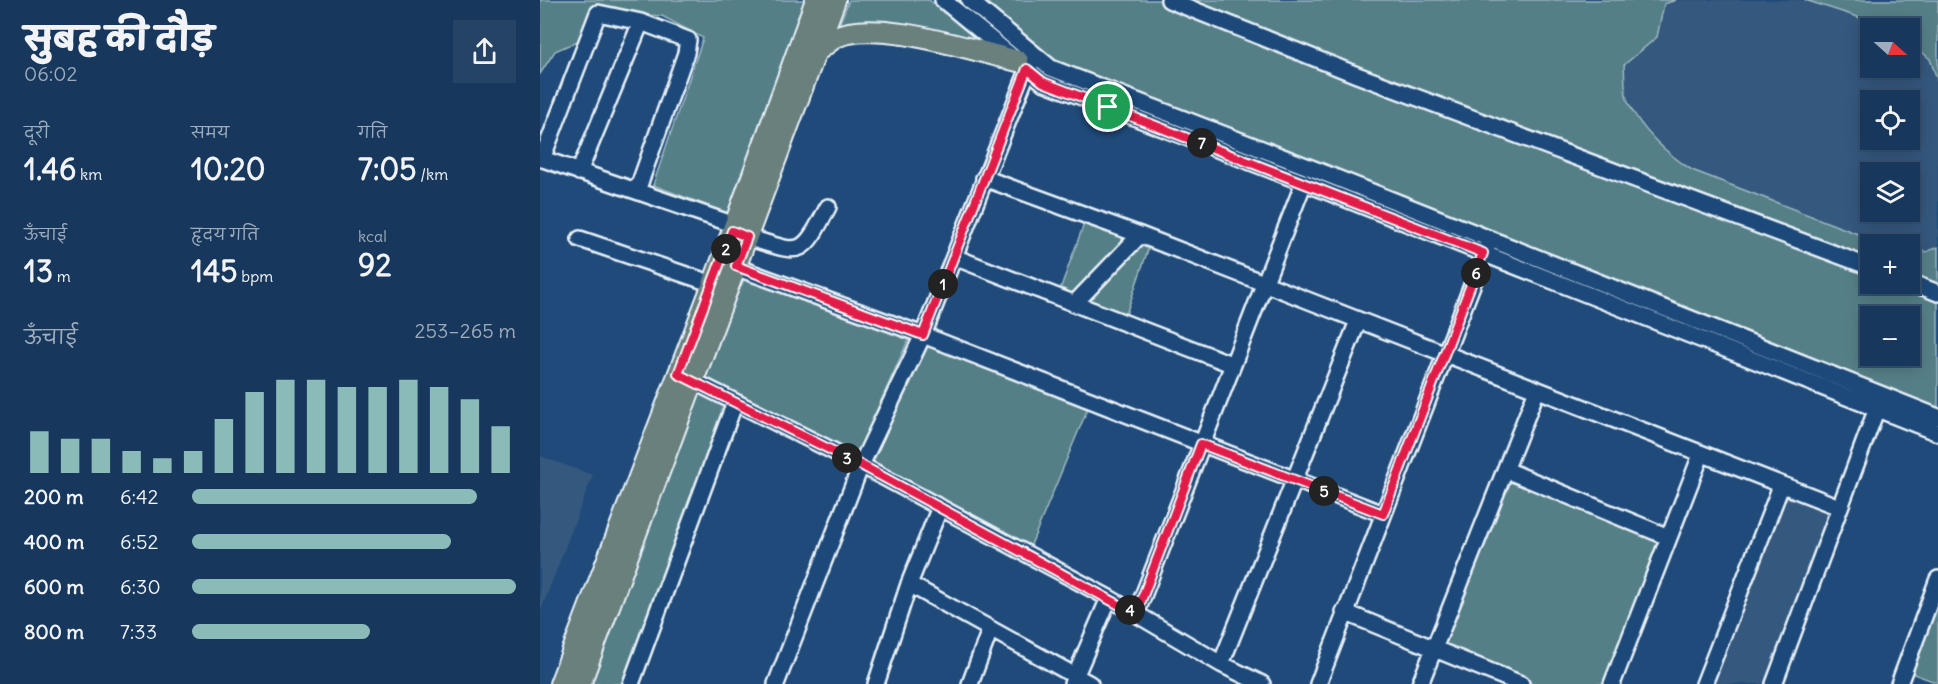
<!DOCTYPE html>
<html lang="hi">
<head>
<meta charset="utf-8">
<style>
  :root { --surface:#17385c; --page:#244365; --text:#f1f3f6; --muted:#9eacbb; --line:#365272; --accent:#8bbbb9 }
  body { margin:0; font-family:Delius,"Playpen Sans Deva",sans-serif; background:var(--page); color:var(--text); height:100vh; display:flex; flex-direction:column; font-size:22px; white-space:nowrap }
  * { box-sizing:border-box; margin:0 }
  p { font-size:20px; color:var(--muted) }
  .icon { flex:none; width:33px; height:33px; fill:none; stroke:currentColor; stroke-width:2; stroke-linecap:round; stroke-linejoin:round }
  .map { position:relative; flex:1; overflow:hidden }
  .drawer { display:flex; flex-direction:column; background:var(--surface); width:540px }
  .drawer>* { flex:none }
  .needle { width:39px; rotate:111deg }
  .fabs { position:absolute; left:1320px; top:18px; display:grid; gap:12px }
  .fabs a { display:grid; place-items:center; width:60px; height:60px; border-radius:0px; background:var(--surface); box-shadow:0 3px 15px #0003,0 0 0 2px var(--line); font-size:30px }
  .pin { position:absolute; display:grid; place-items:center; width:51px; height:51px; color:#fff; margin:-26px; border:3px solid #fff; border-radius:50%; box-shadow:0 2px 6px #0007 }
  .km { position:absolute; width:30px; height:30px; margin:-15px; border-radius:50%; background:#222; color:#fff; font-size:16px; line-height:30px; text-align:center }
  .round { display:grid; place-items:center; flex:none; width:63px; height:63px; border-radius:0px; background:var(--page) }
  .headline { display:flex; align-items:center; justify-content:space-between; height:102px; padding:0 24px }
  h1 { font-size:33px; font-weight:800; line-height:45px }
  .metrics { display:grid; grid-template-columns:repeat(3,1fr); gap:9px; height:102px; padding:6px 24px }
  .metrics div { display:grid; align-content:center }
  .metrics b { font-size:30px; font-weight:800 }
  .metrics small { font-size:16px; font-weight:400 }
  .metrics p { font-size:16px }
  .chart { height:168px; padding:12px 24px }
  .chart p { display:flex; justify-content:space-between }
  .chart svg { width:100%; height:108px; margin-top:6px; stroke:var(--accent); stroke-width:6 }
  ul { padding:0 24px; list-style:none; font-size:20px }
  li { display:grid; grid-template-columns:96px 72px 1fr; align-items:center; height:45px }
  li i { height:15px; border-radius:8px; background:var(--accent) }
  main { display:flex; flex:1; min-height:0 }
  .map>svg:first-child { display:block }
</style>
</head>
<body>
<main>
<section class="drawer">
<div class="headline"><div><h1>सुबह की दौड़</h1><p>06:02</p></div><a class="round"><svg class="icon" aria-label="share" viewBox="0 0 24 24"><path d="M12 15V3M7 8l5-5 5 5M5 13v7h14v-7"/></svg></a></div>
<div class="metrics">
<div><p>दूरी</p><b>1.46<small> km</small></b></div>
<div><p>समय</p><b>10:20</b></div>
<div><p>गति</p><b>7:05<small> /km</small></b></div>
</div>
<div class="metrics">
<div><p>ऊँचाई</p><b>13<small> m</small></b></div>
<div><p>हृदय गति</p><b>145<small> bpm</small></b></div>
<div><p>kcal</p><b>92</b></div>
</div>
<div class="chart"><p><span>ऊँचाई</span>253–265 m</p>
<svg viewBox="0 0 160 44" preserveAspectRatio="none"><path d="M5 44V27M15 44V30M25 44V30M35 44V35M45 44V38M55 44V35M65 44V22M75 44V11M85 44V6M95 44V6M105 44V9M115 44V9M125 44V6M135 44V9M145 44V14M155 44V25"/></svg>
</div>
<ul>
<li><b>200 m</b>6:42<i style="width:88%"></i></li>
<li><b>400 m</b>6:52<i style="width:80%"></i></li>
<li><b>600 m</b>6:30<i style="width:100%"></i></li>
<li><b>800 m</b>7:33<i style="width:55%"></i></li>
</ul>
</section>
<div class="map">
<svg width="1398" height="684" viewBox="0 0 1398 684">
  <rect width="100%" height="100%" fill="#1f4a7a"/>
  <filter id="ink" filterUnits="userSpaceOnUse"><feTurbulence type="fractalNoise" baseFrequency=".0167" numOctaves="2"/><feDisplacementMap in="SourceGraphic" scale="12" xChannelSelector="R" yChannelSelector="G"/><feConvolveMatrix kernelMatrix="1 2 1 2 8 2 1 2 1" color-interpolation-filters="sRGB"/></filter>
  <g filter="url(#ink)">
    <!-- built -->
    <path fill="#34587e" fill-rule="evenodd" d="M630,0h768v288l-28,-10v-34h-40zM1330,28h40v40h-40zM1330,100h40v40h-40zM1330,172h40v40h-40z
      M0,456l53,19 -53,138z
      M1237,489l53,21 -64,174h-60z"/>
    <!-- green -->
    <path fill="#547f87" stroke="#9eb8c0" stroke-width="1.5" fill-rule="evenodd" d="M0,0h265l1,10 -74,205 -79,-30 50,-147 -41,-22 -51,-3 -22,23 -34,15 -15,23z
      M309,0h80l52,39 -3,7 -55,-14 -84,-7z
      M437,0h699l-12,4 -7,33 -33,28c1,11 0,28 4,37 13,28 39,52 64,68l171,66 34,8h-27v40h40v-36l16,4 12,-5v161l-880,-344zM1330,316h40v40h-40z
      M1265,0h133v82l-8,-23 -20,-17v-14h-18z
      M545,221l65,23 -26,76 -66,-25z
      M205,277l165,59 -54,121 -157,-78z
      M388,346l160,62 -60,144 -152,-81 -4,-9z
      M156,388l35,19 -102,277h-41z
      M966,478l157,61 -55,145h-76l-90,-39z
      M1398,595v88l-27,-10z"/>
    <g fill="none" stroke-linecap="round" stroke-linejoin="round">
      <!-- minor casing -->
      <g stroke="#e8f1f8" stroke-width="20">
        <path id="minor" d="M403,0l100,82 270,104 625,247
          M429,0l82,68 268,103 619,246
          M629,0l188,75 513,192
          M0,158l195,67
          M2,159l56,-146 43,9 47,18 -2,13 -49,138
          M39,172l62,-150
          M444,178l156,57 699,272
          M207,237c55,17 54,22 81,-30
          M40,239l133,45
          M414,257l277,107
          M187,264l196,71 460,179
          M1370,282l28,11
          M534,304l66,-69
          M145,377l176,88 248,133 112,66 41,20
          M966,470l162,67
          M369,584l181,100
          M804,612l177,72
          M596,614l168,-432
          M681,664l137,-343
          M91,684l104,-282
          M236,684l85,-219 62,-130 108,-272
          M336,684l33,-100 31,-77
          M430,684l20,-54
          M532,684l37,-86
          M778,684l170,-440
          M880,684l117,-294
          M1072,684l89,-229
          M1164,684l77,-198
          M1234,684l106,-284
          M1359,684l39,-105"/>
      </g>
      <!-- major casing -->
      <g stroke="#e8f1f8" stroke-width="24">
        <path id="major" d="M277,51c6,-4 12,-10 19,-14 40,-19 138,14 182,24
          M20,684l161,-421 95,-263
          M40,684l255,-684"/>
      </g>
      <!-- minor -->
      <use href="#minor" stroke="#1f4a7a" stroke-width="15"/>
      <!-- major -->
      <use href="#major" stroke="#6a807d" stroke-width="20"/>
    </g>
  </g>
  <g fill="none" stroke-linecap="round" stroke-linejoin="round" filter="url(#ink)">
    <!-- route casing -->
    <g stroke="#fff" stroke-width="12">
      <path id="route" d="M487,69l16,13 440,171 -100,261 -182,-70 -65,170 -275,-149 -183,-91 54,-143 15,6 -11,29 187,69z"/>
    </g>
    <!-- route -->
    <use href="#route" stroke="#e11d48" stroke-width="8"/>
  </g>
</svg>
<div class="fabs">
<a><svg class="needle" viewBox="-14 -14 28 28"><path d="M0-13l5 13h-10z" fill="#e53935"/><path d="M0 13l5-13h-10z" fill="#9eacbb"/></svg></a>
<a><svg class="icon" aria-label="locate" viewBox="0 0 24 24"><circle cx="12" cy="12" r="6"/><path d="M12 2v4M12 18v4M2 12h4M18 12h4"/></svg></a>
<a><svg class="icon" aria-label="layers" viewBox="0 0 24 24"><path d="M12 4l9 5-9 5-9-5zM3 14l9 5 9-5"/></svg></a>
<a>+</a>
<a>−</a>
</div>
<div class="pin" style="left:568px;top:107px;background:#1e9e55"><svg class="icon" aria-label="arrive" viewBox="0 0 24 24"><path d="M6 21V4h12l-3 4 3 4H6"/></svg></div>
<b class="km" style="left:403px;top:284px">1</b>
<b class="km" style="left:186px;top:249px">2</b>
<b class="km" style="left:307px;top:458px">3</b>
<b class="km" style="left:590px;top:610px">4</b>
<b class="km" style="left:784px;top:491px">5</b>
<b class="km" style="left:936px;top:273px">6</b>
<b class="km" style="left:662px;top:143px">7</b>
</div>
</main>
</body>
</html>
